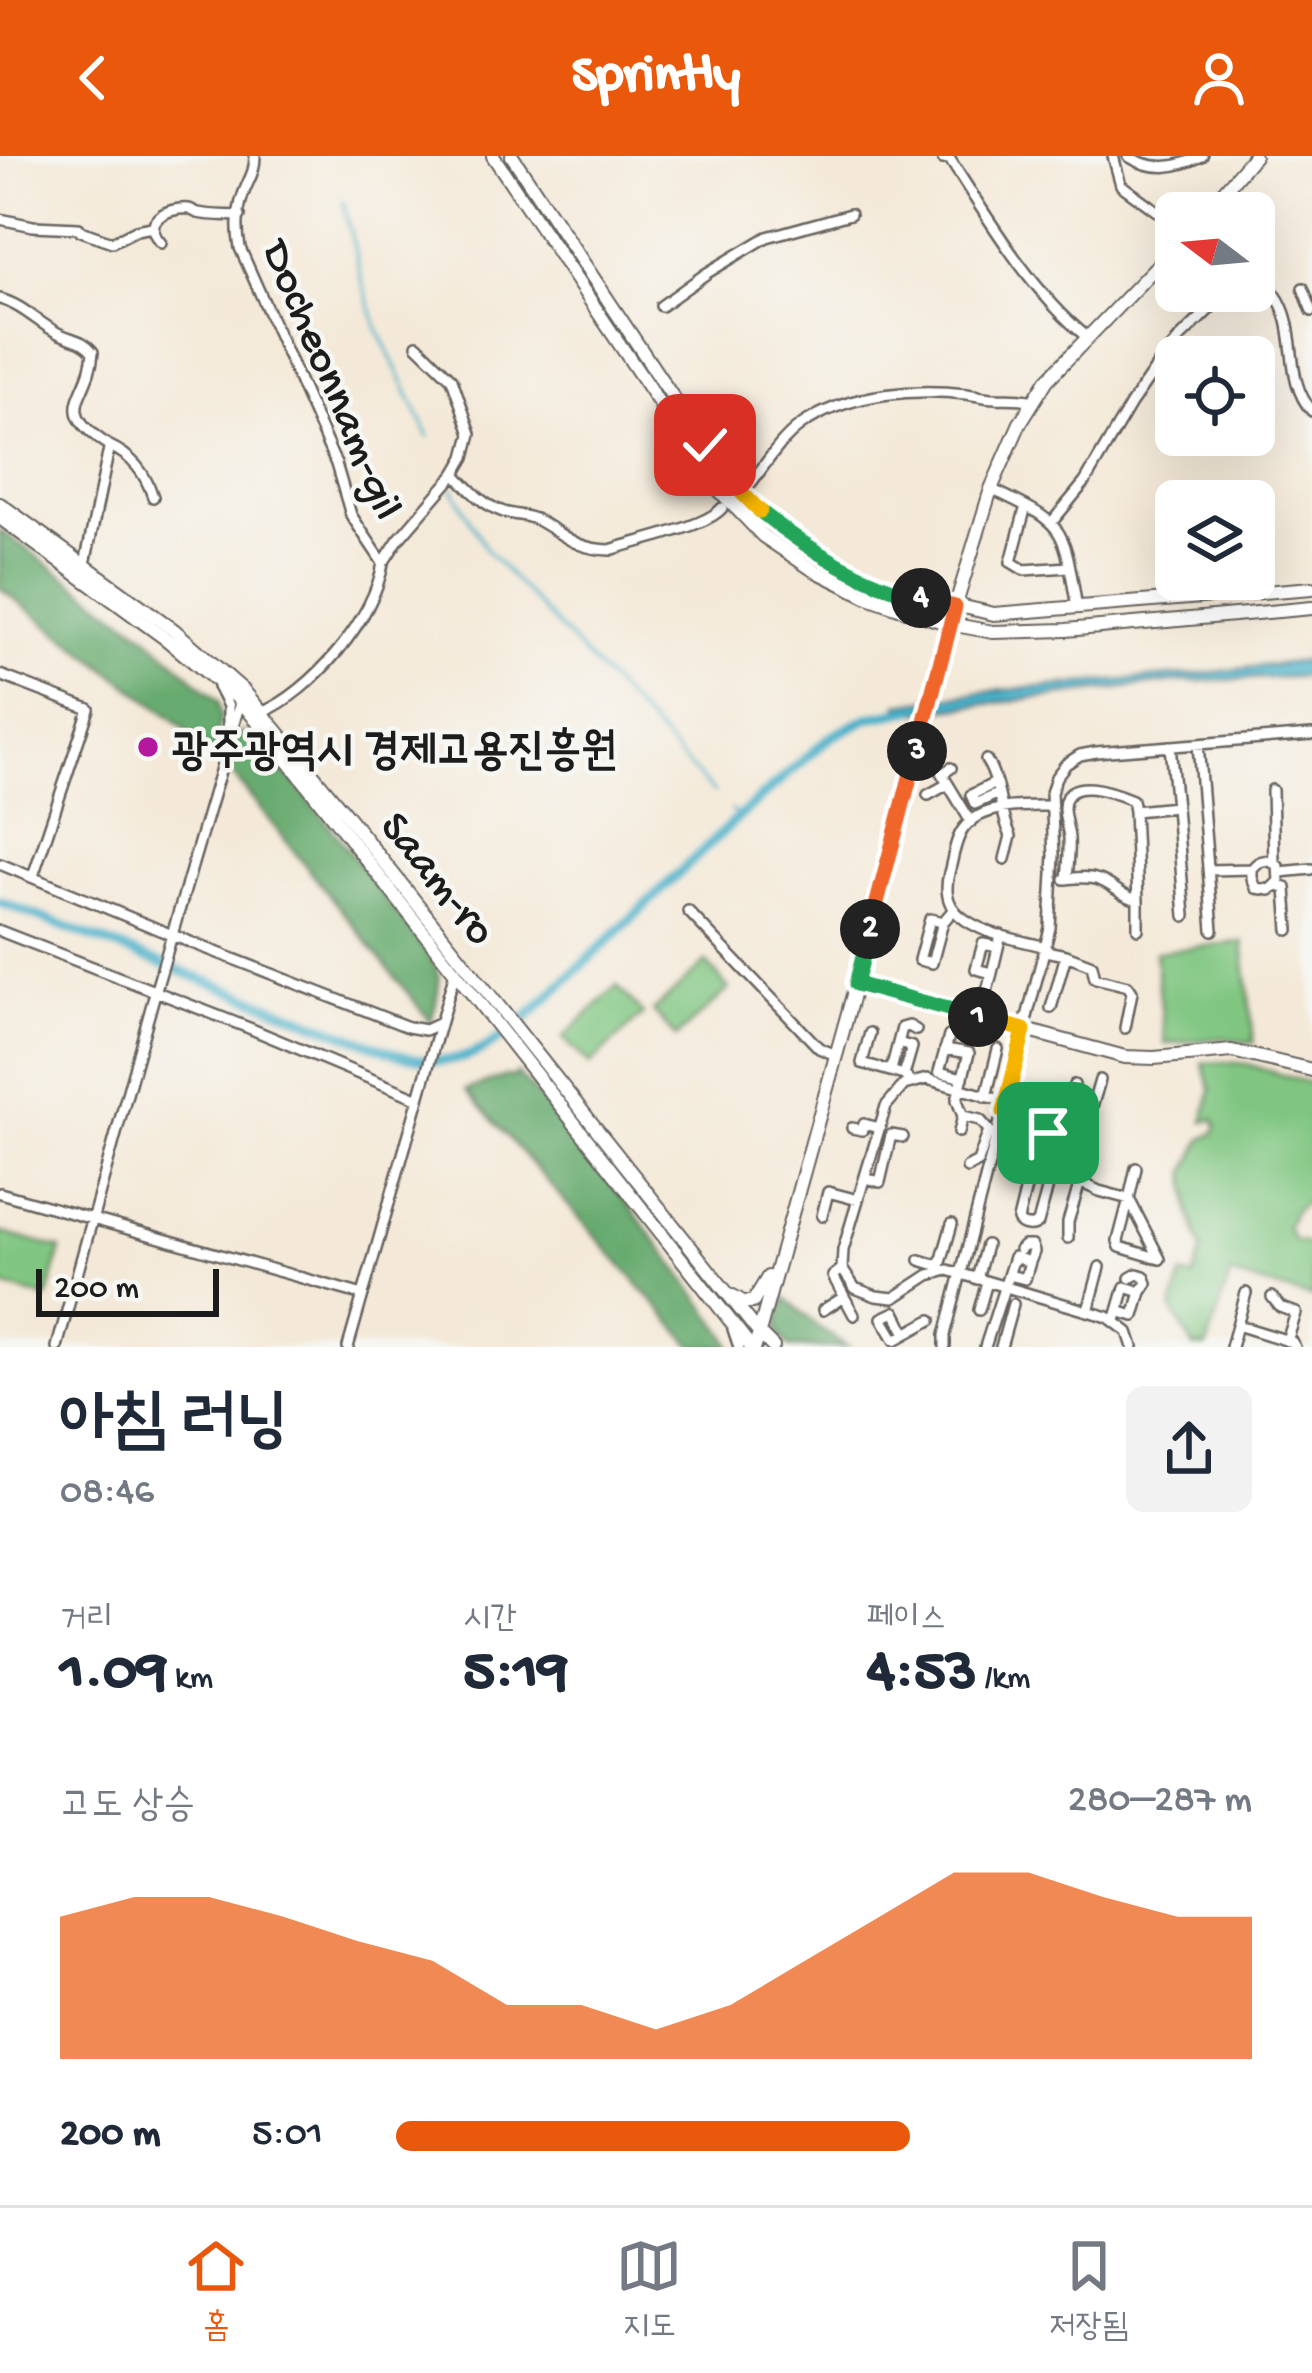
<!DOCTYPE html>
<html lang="ko">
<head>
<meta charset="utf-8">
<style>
  :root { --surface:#fff; --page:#f2f2f3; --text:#1f2937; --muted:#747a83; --line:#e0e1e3; --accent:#ea580c }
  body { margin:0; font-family:"Gochi Hand","Poor Story",sans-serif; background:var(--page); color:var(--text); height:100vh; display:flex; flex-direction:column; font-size:45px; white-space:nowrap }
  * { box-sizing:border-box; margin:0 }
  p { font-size:39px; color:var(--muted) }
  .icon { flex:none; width:66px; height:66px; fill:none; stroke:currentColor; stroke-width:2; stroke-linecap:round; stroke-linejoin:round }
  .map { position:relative; height:1191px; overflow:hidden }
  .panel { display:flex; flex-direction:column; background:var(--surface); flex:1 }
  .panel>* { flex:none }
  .needle { width:78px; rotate:286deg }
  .tools { position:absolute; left:1155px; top:36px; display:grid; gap:24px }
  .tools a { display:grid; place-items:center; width:120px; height:120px; border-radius:18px; background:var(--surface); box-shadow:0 12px 48px #0002; font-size:60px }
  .scale { position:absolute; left:36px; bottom:30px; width:183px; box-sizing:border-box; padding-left:12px; border:6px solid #1c1c1c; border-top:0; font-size:33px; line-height:42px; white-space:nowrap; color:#1c1c1c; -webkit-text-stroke:9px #f6f6f2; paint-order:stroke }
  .pin { position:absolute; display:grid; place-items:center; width:102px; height:102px; color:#fff; margin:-51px; border-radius:24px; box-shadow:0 6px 18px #0006 }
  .km { position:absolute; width:60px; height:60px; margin:-30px; border-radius:50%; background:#222; color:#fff; font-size:33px; line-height:60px; text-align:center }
  .round { display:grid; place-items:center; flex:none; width:126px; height:126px; border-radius:18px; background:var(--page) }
  .headline { display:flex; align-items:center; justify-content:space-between; height:204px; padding:0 60px }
  h1 { font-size:66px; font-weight:700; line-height:90px }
  .stats { display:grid; grid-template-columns:repeat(3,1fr); gap:18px; height:204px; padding:12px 60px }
  .stats div { display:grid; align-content:center }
  .stats b { font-size:60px; font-weight:700 }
  .stats small { font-size:33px; font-weight:400 }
  .stats p { font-size:33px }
  .chart { height:336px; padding:24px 60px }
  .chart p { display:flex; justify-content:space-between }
  .chart svg { width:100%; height:216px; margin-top:12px; fill:var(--accent); opacity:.7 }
  ul { padding:0 60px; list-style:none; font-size:39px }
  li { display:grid; grid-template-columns:192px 144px 1fr; align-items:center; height:90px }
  li i { height:30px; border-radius:15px; background:var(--accent) }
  header { display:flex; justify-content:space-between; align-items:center; height:156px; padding:0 60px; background:var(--accent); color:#fff; font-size:54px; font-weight:700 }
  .tab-bar { display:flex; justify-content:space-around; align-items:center; height:168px; border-top:3px solid var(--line); background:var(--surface); font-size:33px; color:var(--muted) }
  .tab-bar a { display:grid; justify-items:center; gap:6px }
  .tab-bar .selected { color:var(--accent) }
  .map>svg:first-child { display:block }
</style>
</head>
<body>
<header><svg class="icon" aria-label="back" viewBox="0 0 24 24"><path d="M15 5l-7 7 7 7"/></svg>Sprintly<svg class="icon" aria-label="person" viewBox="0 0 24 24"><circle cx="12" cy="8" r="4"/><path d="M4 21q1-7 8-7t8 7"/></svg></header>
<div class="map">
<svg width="1312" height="1191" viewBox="0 0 1312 1191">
  <rect width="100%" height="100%" fill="#f6f6f2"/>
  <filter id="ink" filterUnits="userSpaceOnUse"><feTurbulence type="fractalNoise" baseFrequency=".00833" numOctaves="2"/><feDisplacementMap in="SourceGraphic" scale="24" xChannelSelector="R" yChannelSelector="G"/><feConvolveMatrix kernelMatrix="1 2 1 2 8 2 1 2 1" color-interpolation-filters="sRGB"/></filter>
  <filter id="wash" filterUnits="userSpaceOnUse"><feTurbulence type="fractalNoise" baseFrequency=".004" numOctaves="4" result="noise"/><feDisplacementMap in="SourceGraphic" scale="48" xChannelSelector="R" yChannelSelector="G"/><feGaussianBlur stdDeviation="2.7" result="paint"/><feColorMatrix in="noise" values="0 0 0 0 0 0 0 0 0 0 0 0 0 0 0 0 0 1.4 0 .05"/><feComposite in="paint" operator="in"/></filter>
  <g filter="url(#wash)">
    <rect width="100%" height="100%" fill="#f4e9d8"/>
    <!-- green -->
    <path fill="#80c681" stroke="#4e714e" stroke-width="3" d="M1243,786l11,101 -32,-5 -57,6 -10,-92z
      M706,806l23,27 -53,48 -23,-26z
      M617,830l26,28 -53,51 -27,-27z
      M1225,906l22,2 65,20v113l-17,13 -8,17 7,14 18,4v53l-82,-23 -23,72h-14l-21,-38 10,-34 11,3 9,-28 -12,-38 -3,-41 15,-31 12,-7 3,-7 -3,-7 -10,3 7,-32 -8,-27z
      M0,1076l61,17 -14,50 -47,-14z"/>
    <!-- forest -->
    <path fill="#68ab6f" stroke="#426446" stroke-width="3" d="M0,374l146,105 72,66 3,17 -8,37 -41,-37 -172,-130z
      M243,576c56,45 105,119 149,176 13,17 36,41 44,60 7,16 -1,38 -5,54l-203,-253 8,-29z
      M517,917c75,83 144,171 209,262l6,12h-38l-228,-257 40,-14 9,1z
      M786,1142l33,30 29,19h-58c-20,-18 -10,-27 -4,-49z"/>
    <!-- water -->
    <path fill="#4ab1c9" stroke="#336672" stroke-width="3" d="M1312,504v16l-137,6 -276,32v-10l83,-12 226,-19z"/>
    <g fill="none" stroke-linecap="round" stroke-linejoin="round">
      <!-- stream -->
      <path stroke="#4ab1c9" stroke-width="3" d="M343,45l20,85 15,43 51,108
        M452,331l35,64 227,242
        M731,654l7,7"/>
      <!-- river -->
      <path stroke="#4ab1c9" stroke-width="10" d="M0,746l397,152c57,17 82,2 126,-33l209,-198 97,-85 39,-20 45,-9"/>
    </g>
  </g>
  <g filter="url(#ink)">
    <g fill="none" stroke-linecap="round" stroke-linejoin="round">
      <!-- minor casing -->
      <g stroke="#68645e" stroke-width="14">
        <path id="minor" d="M255,0c0,17 -7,24 -12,39 -6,17 -6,37 -3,53l96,216 15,51 32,48c-8,55 -71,129 -122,150
          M1113,0l8,29 55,40
          M1128,0c25,16 49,12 74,0
          M943,3l6,-1c38,59 83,135 138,179
          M0,63l33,7 46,2 2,3 31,11 24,-12 16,-3
          M161,87c-21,-22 6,-36 28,-34 3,1 6,3 9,4 13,3 28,2 42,3
          M1254,119c7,6 15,12 21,19 26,36 7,84 37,117
          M1303,132l9,23
          M0,143c23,6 39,25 60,35 13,6 24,6 33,18 -3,47 -43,55 15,93l1,4 -24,115
          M661,150l46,-33 60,-36 83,-23
          M108,289c24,11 37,27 45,52
          M455,318c13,14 28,31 46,37 12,5 26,3 38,10 27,15 36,28 71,29 27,-9 96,-23 112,-42
          M751,327c17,-22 33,-49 58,-63 45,-27 106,-32 157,-26 10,1 19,4 29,4 13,1 24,-1 37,3
          M991,333c77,36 72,37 86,119
          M1026,350l-15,56 13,8 45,-3
          M1052,366l33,-40 46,-78 27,-39 22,-27 48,-47
          M383,407l15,-23 57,-66 10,-17 6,-23 -19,-55 -35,-34
          M0,519l89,34 -56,167
          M218,531l10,19v21
          M1198,588l15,186
          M1170,590l6,61
          M986,604c14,21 13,50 25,76l-6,23
          M995,627l-24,12 4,9 22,-10
          M948,628l-6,-10 9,-6
          M1272,634l2,73
          M928,639l20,-11 23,38
          M0,708l172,71 236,92 17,3 15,-7
          M1208,714l44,-1c8,-11 17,-10 26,-3l1,15 -9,9 -14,-2 -4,-10v-9
          M1280,716l32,-3
          M1065,723c11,-1 23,-3 34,1 15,5 19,15 39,20v29
          M1067,723c1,-14 3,-28 2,-41 -1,-10 -5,-21 -5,-30 1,-35 51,-15 68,-8l2,11
          M1276,730l10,2 3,42
          M1138,744l-4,-89 42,-4 9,109
          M688,755l131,137 17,7
          M943,766l-13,-3 -11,41 13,3 11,-41 11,-13
          M0,775l249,97 170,71
          M998,791l-15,-3 -7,25 16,4 9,-38
          M1046,791c-29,-8 -64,-12 -87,-32 -13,-12 -14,-26 -10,-42 4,-14 6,-34 15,-45 19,-24 60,-22 87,-22
          M1045,795l21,4 -15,53
          M1066,799l26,10 3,13 33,8 4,6 -7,36
          M987,835l5,-18
          M870,877l-8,30 42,12 7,7
          M949,880l-10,36 24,6
          M898,887l14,4 -8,28
          M945,893l24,4 -12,47 6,16 -4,16
          M891,914l11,-42 7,-2 7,4
          M986,941l12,-48
          M1007,946l-80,-23 -23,6 -18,21 -43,144 -1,19 13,19 21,8 18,2 35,-23 19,-5 160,47 20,15 5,15
          M1004,956l38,11 -24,97c3,7 15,8 20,3l27,-99
          M963,960l17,4 9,10 -11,32 -11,6
          M1033,964l8,-27 8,2 -4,15 -8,-3
          M1042,967l23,1 9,-39
          M1041,969l7,8 -3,17
          M852,972l10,2 2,-6 15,4
          M1062,977l21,6 4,11 -7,32 19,9 30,8 -11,42 2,6 40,12 -31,-60 7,-31
          M1083,983l17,-59
          M1031,1005l21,12 28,9 -12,40v16
          M865,1022l15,4 11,-47 12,2
          M0,1037l363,102
          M822,1060l6,-24 30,8
          M1020,1094l4,-4h8l2,6 -4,10
          M920,1104l20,6
          M842,1113l-9,7 21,39
          M938,1117l14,-49
          M1130,1122l7,-4 7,2 3,7 -6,9
          M977,1123l9,-34
          M1272,1141l8,10 16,6 -9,28
          M823,1154l21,-13
          M979,1154l8,-28
          M1088,1155l12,-44
          M1115,1164l3,-9 16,5 7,-24 -16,-5 -7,24
          M1237,1169l55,17 3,5
          M733,1173l6,18
          M906,1178l-11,-22 -13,6 13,22 36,-20
          M57,1191l98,-354 87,-297
          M348,1191l107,-375
          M945,1191v-12l105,-407 4,-73 -3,-62 5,-16 10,-13 14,-9 16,-3 216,-17
          M985,1191l29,-90 16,5 -5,17 -16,-4
          M1001,1191l12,-43
          M1231,1191l15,-54"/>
      </g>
      <!-- major casing -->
      <g stroke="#68645e" stroke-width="16">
        <path id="major" d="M493,0l222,330 48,50 49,33 56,28 28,10 54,17 43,8 73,-2 246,-22
          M512,0l160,240 66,93 43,40 71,43 56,22 86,20 318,-26
          M1205,57l49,-57
          M0,348l174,126 70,61 100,121 415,521 14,14
          M0,362l166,121 75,62 510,646
          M856,828l269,73 29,1 78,-7 80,19
          M733,1140l10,6h10l15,-25
          M755,1191l101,-363 94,-360 41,-135 29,-66 27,-43 129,-134"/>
      </g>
      <!-- minor -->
      <use href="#minor" stroke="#fff" stroke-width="9"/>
      <!-- major -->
      <use href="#major" stroke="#fff" stroke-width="12"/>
    </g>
  </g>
  <g fill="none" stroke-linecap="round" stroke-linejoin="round" filter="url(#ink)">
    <!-- split-1 casing -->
    <g stroke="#fff" stroke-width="24">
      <path id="split-1" d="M978,861l46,13 -20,82 38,12 6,9"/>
    </g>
    <!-- split-2 casing -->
    <g stroke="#fff" stroke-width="24">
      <path id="split-2" d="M870,773l-14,55 122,33"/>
    </g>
    <!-- split-3 casing -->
    <g stroke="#fff" stroke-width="24">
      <path id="split-3" d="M870,773l47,-178"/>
    </g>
    <!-- split-4 casing -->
    <g stroke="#fff" stroke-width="24">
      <path id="split-4" d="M917,595l38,-144 -34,-9"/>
    </g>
    <!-- split-5 casing -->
    <g stroke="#fff" stroke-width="24">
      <path id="split-5" d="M760,355c48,39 101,71 161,87"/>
    </g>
    <!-- split-6 casing -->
    <g stroke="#fff" stroke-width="24">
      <path id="split-6" d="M705,289l32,43 23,23"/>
    </g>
    <!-- split-1 -->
    <use href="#split-1" stroke="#f5b400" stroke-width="15"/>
    <!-- split-2 -->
    <use href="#split-2" stroke="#22a559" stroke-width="15"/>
    <!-- split-3 -->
    <use href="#split-3" stroke="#f0652b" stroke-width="15"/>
    <!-- split-4 -->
    <use href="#split-4" stroke="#f0652b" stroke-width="15"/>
    <!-- split-5 -->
    <use href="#split-5" stroke="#22a559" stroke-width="15"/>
    <!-- split-6 -->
    <use href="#split-6" stroke="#f5b400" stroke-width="15"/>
  </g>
  <!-- markers -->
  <circle fill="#b5179e" stroke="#f6f6f2" stroke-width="4.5" cx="148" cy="591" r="12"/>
  <g text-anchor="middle" stroke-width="9" stroke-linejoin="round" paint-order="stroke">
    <!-- street labels -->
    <g font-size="45" fill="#1c1c1c" stroke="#f6f6f2">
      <text transform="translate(336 222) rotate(67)" y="16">Docheonnam-gil</text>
      <text transform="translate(441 720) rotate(51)" y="16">Saam-ro</text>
    </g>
    <!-- poi labels -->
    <g font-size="45" font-weight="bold" fill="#1c1c1c" stroke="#f6f6f2" text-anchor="start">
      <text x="172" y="607">광주광역시 경제고용진흥원</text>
    </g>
  </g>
</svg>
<div class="tools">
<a><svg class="needle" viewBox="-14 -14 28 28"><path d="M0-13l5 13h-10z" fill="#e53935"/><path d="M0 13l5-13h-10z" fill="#747a83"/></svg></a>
<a><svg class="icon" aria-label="locate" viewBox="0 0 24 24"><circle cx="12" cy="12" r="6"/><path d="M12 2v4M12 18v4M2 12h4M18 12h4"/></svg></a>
<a><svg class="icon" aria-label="layers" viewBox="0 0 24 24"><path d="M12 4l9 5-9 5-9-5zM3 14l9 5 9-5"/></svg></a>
</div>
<div class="scale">200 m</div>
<div class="pin" style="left:1048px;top:977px;background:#1e9e55"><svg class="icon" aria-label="arrive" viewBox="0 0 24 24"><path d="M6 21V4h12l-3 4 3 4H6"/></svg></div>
<div class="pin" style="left:705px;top:289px;background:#d93025"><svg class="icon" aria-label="check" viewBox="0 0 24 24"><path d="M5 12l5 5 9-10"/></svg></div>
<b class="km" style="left:978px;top:861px">1</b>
<b class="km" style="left:870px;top:773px">2</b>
<b class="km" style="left:917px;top:595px">3</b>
<b class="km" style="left:921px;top:442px">4</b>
</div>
<section class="panel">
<div class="headline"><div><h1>아침 러닝</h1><p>08:46</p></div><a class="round"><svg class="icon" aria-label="share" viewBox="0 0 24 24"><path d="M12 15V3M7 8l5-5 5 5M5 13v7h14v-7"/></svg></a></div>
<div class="stats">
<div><p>거리</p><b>1.09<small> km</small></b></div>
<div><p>시간</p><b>5:19</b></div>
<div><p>페이스</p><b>4:53<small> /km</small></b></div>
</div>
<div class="chart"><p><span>고도 상승</span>280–287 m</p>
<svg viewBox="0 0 160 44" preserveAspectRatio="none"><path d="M0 44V15L10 11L20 11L30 15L40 20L50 24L60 33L70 33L80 38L90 33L100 24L110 15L120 6L130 6L140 11L150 15L160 15V44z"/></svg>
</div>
<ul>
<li><b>200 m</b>5:01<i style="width:60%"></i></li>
</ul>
</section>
<nav class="tab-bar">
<a class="selected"><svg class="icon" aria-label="home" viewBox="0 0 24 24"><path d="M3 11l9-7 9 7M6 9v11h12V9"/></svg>홈</a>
<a><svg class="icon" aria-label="map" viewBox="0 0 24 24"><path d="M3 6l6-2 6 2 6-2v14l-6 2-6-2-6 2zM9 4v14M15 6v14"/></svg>지도</a>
<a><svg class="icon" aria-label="saved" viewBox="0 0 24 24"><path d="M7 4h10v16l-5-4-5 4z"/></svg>저장됨</a>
</nav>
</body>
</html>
